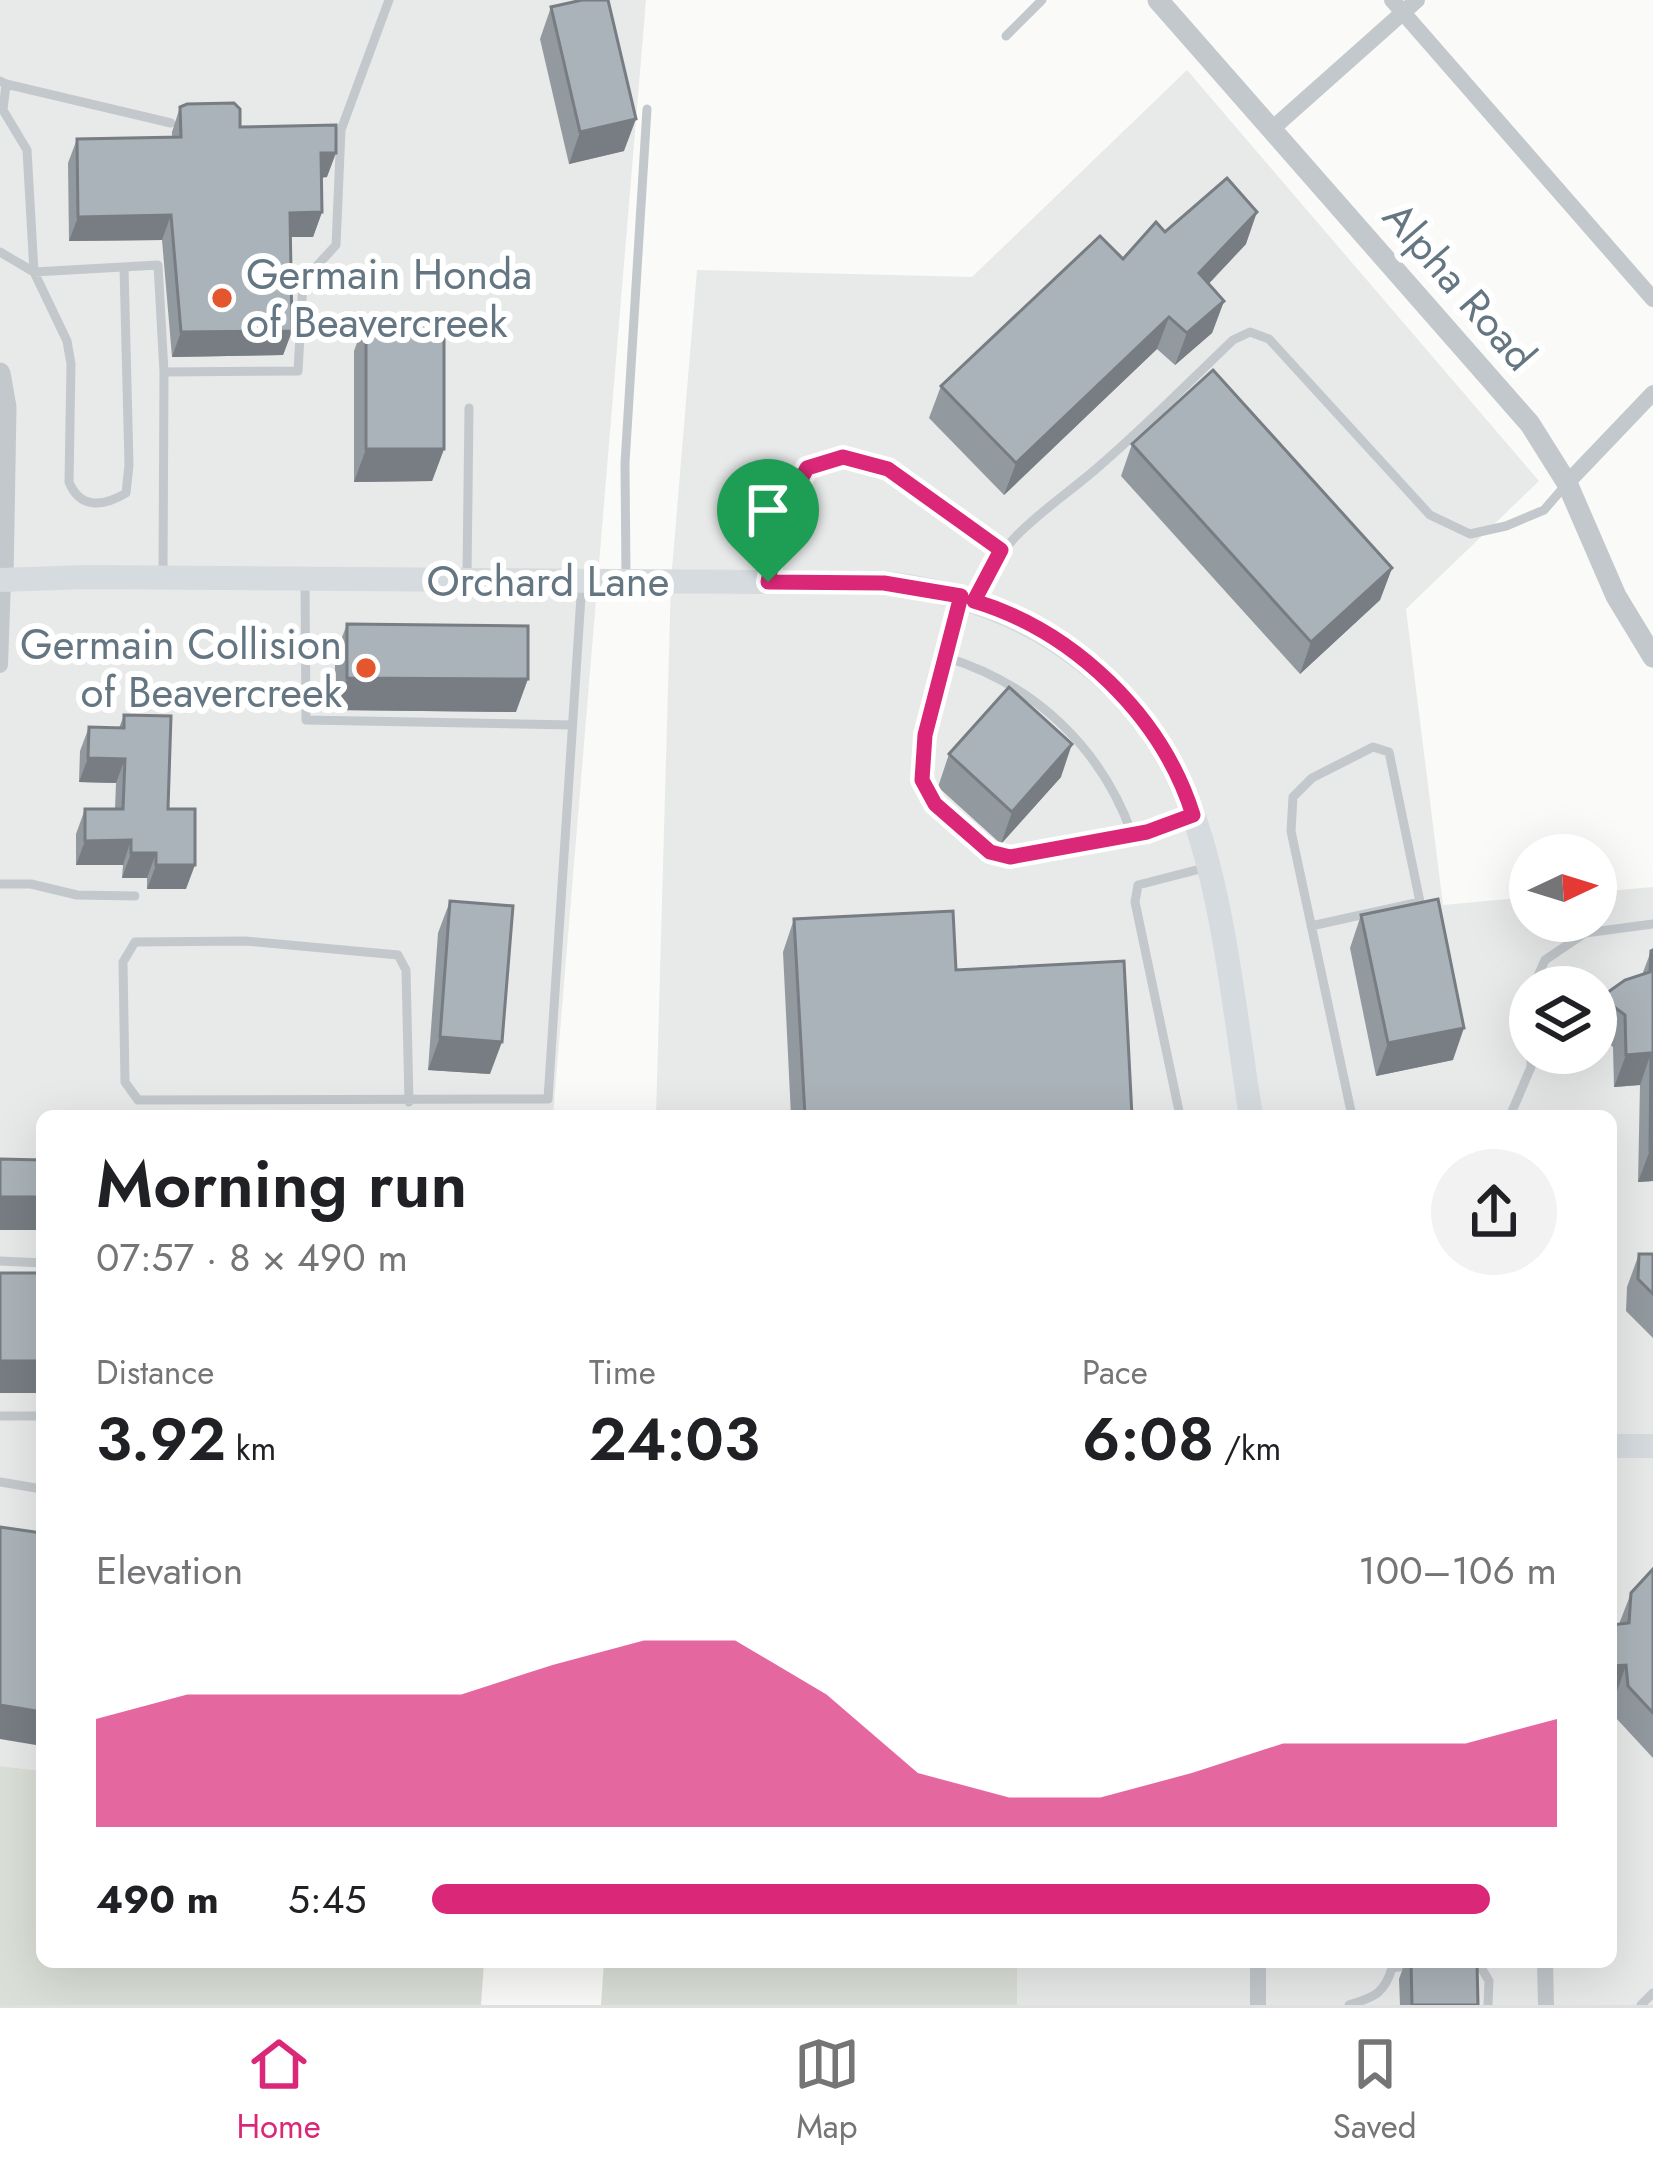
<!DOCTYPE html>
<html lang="en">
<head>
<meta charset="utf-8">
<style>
  :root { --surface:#fff; --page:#f2f2f2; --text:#202124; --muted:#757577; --line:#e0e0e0; --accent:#db2777 }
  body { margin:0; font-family:Jost,sans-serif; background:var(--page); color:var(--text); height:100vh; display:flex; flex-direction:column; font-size:45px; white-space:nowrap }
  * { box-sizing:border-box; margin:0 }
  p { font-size:39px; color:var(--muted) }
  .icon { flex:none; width:66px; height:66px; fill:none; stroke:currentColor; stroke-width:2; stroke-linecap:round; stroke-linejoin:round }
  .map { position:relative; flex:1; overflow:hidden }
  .panel { position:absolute; left:36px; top:1110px; width:1581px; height:858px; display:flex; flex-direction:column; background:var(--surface); border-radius:18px; box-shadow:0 12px 48px #0002 }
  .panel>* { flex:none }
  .needle { width:78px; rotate:86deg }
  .fabs { position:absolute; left:1509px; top:834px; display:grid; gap:24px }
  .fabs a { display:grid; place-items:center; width:108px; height:108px; border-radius:50%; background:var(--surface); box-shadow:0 12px 48px #0002; font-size:60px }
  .pin { position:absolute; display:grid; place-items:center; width:102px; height:102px; color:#fff; margin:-123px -51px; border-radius:50% 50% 50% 0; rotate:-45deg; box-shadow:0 0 12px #0007 }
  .pin .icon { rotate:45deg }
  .round { display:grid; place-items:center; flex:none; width:126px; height:126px; border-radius:63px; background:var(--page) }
  .headline { display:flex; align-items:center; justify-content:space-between; height:204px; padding:0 60px }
  h1 { font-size:66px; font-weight:600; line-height:90px }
  .figures { display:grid; grid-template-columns:repeat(3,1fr); gap:18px; height:204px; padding:12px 60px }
  .figures div { display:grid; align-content:center }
  .figures b { font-size:60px; font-weight:600 }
  .figures small { font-size:33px; font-weight:400 }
  .figures p { font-size:33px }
  .chart { height:336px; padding:24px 60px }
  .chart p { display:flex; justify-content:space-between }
  .chart svg { width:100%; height:216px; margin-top:12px; fill:var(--accent); opacity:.7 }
  ul { padding:0 60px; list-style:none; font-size:39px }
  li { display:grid; grid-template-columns:192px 144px 1fr; align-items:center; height:90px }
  li i { height:30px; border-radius:15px; background:var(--accent) }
  .tabs { display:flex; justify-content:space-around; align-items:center; height:168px; border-top:3px solid var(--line); background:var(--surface); font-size:33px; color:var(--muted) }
  .tabs a { display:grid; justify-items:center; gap:6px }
  .tabs .active { color:var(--accent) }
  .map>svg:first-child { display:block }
</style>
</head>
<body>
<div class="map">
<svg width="1653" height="2005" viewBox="0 0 1653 2005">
  <rect width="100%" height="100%" fill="#fafaf8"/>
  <!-- built -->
  <path fill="#e8e9e9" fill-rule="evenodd" d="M0,0h646l-93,1116h-511v655l-42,-5z
    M1187,70l352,411 -133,128 37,296 87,-8v24h66v-29l57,-5v1118h-636v-43h594v-846h-955l15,-535 26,-311 275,7zM1530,987h66v66h-66z"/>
  <!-- green -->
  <path fill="#dadfd7" d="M0,1766l42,5v191h442l-3,43h-481z
    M604,1962h413v43h-416z"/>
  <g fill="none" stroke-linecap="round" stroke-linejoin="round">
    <!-- service -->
    <path stroke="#c3c8cc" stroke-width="9" d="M1006,36l36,-36
      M0,81l6,3 -3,26 24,40 7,122 124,-7 6,107
      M6,84l165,39
      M0,252l34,20 33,69 4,23 -2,118c11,27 34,25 57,11l3,-28 -5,-198
      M163,573l1,-201 134,-1 5,-90 33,-36 5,-115 48,-130
      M467,575l2,-167
      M626,576l-1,-113 22,-354
      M305,580l1,140 266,5
      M768,582l12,-64 27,-50 36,-11 45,12 113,82
      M975,598c31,-67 67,-83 121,-129 47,-40 92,-86 137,-129l17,-8 19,7 161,176 40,19 36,-8 38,-16 20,-23
      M959,602l-34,133 -3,45 14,24 54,48 20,5 137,-25 42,-15
      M945,657c89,27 156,90 187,177
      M0,884h31l46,11 58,1
      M1311,926l109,-24 -31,-150 -16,-5 -61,31 -19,19 -2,34 61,285
      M1533,987l12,-27 40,-27 68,-9
      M409,1102l-3,-132 -8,-15 -153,-14 -110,1 -12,20 2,120 13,18 410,-1 34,-518
      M1180,1116l-45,-214 3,-17 70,-18
      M1510,1116l21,-49v-14
      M0,1261l42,2
      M0,1416h42
      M0,1482l42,7
      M1478,1962l11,19 -1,24
      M1349,2005c24,-8 35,-10 43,-37l38,-6
      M1641,2005l12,-12"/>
    <!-- minor -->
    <path stroke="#c3c8cc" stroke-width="16" d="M1392,0l261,299
      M1272,129l145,-129
      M1567,483l86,-90
      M0,665l3,-85
      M1258,1962v43
      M1545,1962l1,43"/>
    <!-- tertiary -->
    <path stroke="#c3c8cc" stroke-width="21" d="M1158,0l372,424 37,59 49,113 37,61
      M0,373l6,34 -3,173"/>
    <!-- secondary -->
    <path stroke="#d6dbdf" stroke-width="24" d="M0,580l87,-3 797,6c133,13 255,90 304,218 36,91 47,217 63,315
      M1611,1446h42"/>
  </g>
  <!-- wall -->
  <path fill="#929a9f" d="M551,7l73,144 -55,13 -29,-125z
    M180,107l60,20 87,50 -6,1 1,34 -9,25h-23l2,94 -9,24 -111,2 -10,-117 -93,1 -1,-78 9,-24 95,-2v-5z
    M1165,232l81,12 -38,40 16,17 -12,32 -37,32 -18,-16 -153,146 -75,-77 12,-32 182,-127z
    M366,318l78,131 -12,32 -78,1v-131z
    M1132,444l260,124 -12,32 -80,74 -179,-198z
    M347,624l169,88 -181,-2v-54z
    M124,715l44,94 18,80h-39v-11h-25l1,-13h-47v-31l9,-25h30l1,-26 -37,-1 1,-31 9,-24 30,1z
    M949,754l112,23 -60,67 -63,-57z
    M450,901l40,173 -62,-4 10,-137z
    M1361,915l92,145 -77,16 -26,-128z
    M794,919l162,51 176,146h-341l-8,-164z
    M1653,950v231l-15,1 2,-97 -26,2 -1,-40 -17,-13v-25l5,-12 41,-22 9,-24z
    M1639,1254h14v84l-27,-27 1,-24z
    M1653,1569v189l-37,-40 -1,-21h-4v-72l8,-1 12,-31z
    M1405,1962h72l1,43h-78l-1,-26z"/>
  <!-- shaded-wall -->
  <path fill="#777d82" d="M636,119l-12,32 -55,13 11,-32z
    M321,153h15l-9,24 -15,1z
    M322,212l-9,25h-32l9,-24z
    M1257,212l-11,32 -58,62 11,-33z
    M171,215l-9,25 -93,1 9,-24z
    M1224,301l-12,32 -37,32 12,-32z
    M1169,317l-12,32 -153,146 12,-32z
    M292,331l-9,24 -111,2 9,-25z
    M366,449h78l-12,32 -78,1z
    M1392,568l-12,32 -80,74 11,-32z
    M347,678l181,1 -12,33 -181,-2z
    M1072,744l-11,33 -60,67 11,-32z
    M88,758l37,1 -9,24 -37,-1z
    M131,840l-8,25h-47l9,-24z
    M131,853h25l-9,25h-25z
    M156,865h39l-9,24h-39z
    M1464,1028l-11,32 -77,16 12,-33z
    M440,1037l62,5 -12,32 -62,-4z
    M1651,1053l-11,32 -26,2 12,-32z
    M1650,1150h3v31l-15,1z
    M0,1197h42v33h-42z
    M0,1361h42v32h-42z
    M1626,1665l-11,32h-4v-31z
    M0,1705l42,7v34l-42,-7z"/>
  <!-- building -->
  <path fill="#aab3b9" stroke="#777d82" stroke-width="3" d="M582,0h26l28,119 -56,13 -29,-125z
    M234,103l6,6v18l96,-2v28h-15l1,59 -32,1 2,118 -111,1 -10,-117 -93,2 -1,-78 104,-2 -1,-30 7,-3z
    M1227,178l30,34 -58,61 25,28 -37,32 -18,-16 -153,146 -75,-77 159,-150 23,23 33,-37 9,10z
    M366,318h78v131h-78z
    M1213,370l179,198 -81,74 -179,-198z
    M347,624l181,2v53l-181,-1z
    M1009,687l63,57 -60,68 -63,-58z
    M124,715l47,1 -3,93h27v56h-39v-12h-25v-13l-46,1v-32h38l2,-50 -37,-1 1,-31 35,1z
    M1438,899l26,129 -76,15 -27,-128z
    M450,901l63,5 -11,136 -62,-5z
    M953,911l3,59 168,-9 8,155h-327l-11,-197z
    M1653,950v200h-3l1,-97 -25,2 -1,-40 -24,-18 24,-17 25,-8 1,-21z
    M0,1159l42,1v37h-42z
    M1639,1254h14v40l-15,-15z
    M0,1273h42v88h-42z
    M0,1527l42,6v179l-42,-7z
    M1653,1569v144l-25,-27 -2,-21 -15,1v-41l18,-2 2,-30z
    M1411,1962h66l1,43h-66z"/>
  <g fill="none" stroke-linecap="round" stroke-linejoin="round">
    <!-- route casing -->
    <g stroke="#fff" stroke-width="24">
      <path id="route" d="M843,457l45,12 113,81 -27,51c100,30 188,115 219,214l-46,17 -137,25 -20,-5 -55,-48 -13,-24 3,-45 36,-139 -77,-13 -116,-1 13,-64 26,-50z"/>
    </g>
    <!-- route -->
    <use href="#route" stroke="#db2777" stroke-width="15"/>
  </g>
  <!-- markers -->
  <g fill="#e4572e" stroke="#fff" stroke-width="4.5">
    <circle cx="222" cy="298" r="12"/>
    <circle cx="366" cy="668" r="12"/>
  </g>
  <g text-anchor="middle" stroke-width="12" stroke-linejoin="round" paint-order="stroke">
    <!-- poi labels -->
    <g font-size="42" fill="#657683" stroke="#fff" text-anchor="start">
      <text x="246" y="289">Germain Honda<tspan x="246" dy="48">of Beavercreek</tspan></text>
      <text x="342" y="659" text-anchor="end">Germain Collision<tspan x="342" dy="48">of Beavercreek</tspan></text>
    </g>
    <!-- street labels -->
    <g font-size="42" fill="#657683" stroke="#fff">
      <text transform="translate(1460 286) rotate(49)" y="15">Alpha Road</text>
      <text x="548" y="596">Orchard Lane</text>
    </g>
  </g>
</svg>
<div class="fabs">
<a><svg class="needle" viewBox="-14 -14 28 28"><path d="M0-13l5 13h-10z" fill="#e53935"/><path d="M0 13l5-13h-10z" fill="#757577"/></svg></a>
<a><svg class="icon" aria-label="layers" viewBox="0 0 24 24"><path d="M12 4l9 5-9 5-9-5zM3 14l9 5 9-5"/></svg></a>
</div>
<div class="pin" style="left:768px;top:582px;background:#1e9e55"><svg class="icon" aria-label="arrive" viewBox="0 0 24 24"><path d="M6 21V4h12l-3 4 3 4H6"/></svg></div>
<section class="panel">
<div class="headline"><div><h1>Morning run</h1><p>07:57 · 8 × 490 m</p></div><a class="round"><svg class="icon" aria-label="share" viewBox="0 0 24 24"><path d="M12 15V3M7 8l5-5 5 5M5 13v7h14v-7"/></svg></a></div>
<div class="figures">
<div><p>Distance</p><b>3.92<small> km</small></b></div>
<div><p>Time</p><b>24:03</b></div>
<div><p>Pace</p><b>6:08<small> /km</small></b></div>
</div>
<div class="chart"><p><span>Elevation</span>100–106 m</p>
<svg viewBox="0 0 160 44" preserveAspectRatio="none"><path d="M0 44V22L10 17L20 17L30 17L40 17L50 11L60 6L70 6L80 17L90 33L100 38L110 38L120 33L130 27L140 27L150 27L160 22V44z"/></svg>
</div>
<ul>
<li><b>490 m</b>5:45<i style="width:94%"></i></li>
</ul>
</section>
</div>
<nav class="tabs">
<a class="active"><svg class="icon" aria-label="home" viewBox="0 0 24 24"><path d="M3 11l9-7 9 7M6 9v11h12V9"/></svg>Home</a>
<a><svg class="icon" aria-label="map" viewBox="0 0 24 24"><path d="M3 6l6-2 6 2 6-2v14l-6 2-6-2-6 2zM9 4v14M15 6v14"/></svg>Map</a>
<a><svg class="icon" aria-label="saved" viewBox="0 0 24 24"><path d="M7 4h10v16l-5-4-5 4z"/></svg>Saved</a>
</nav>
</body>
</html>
